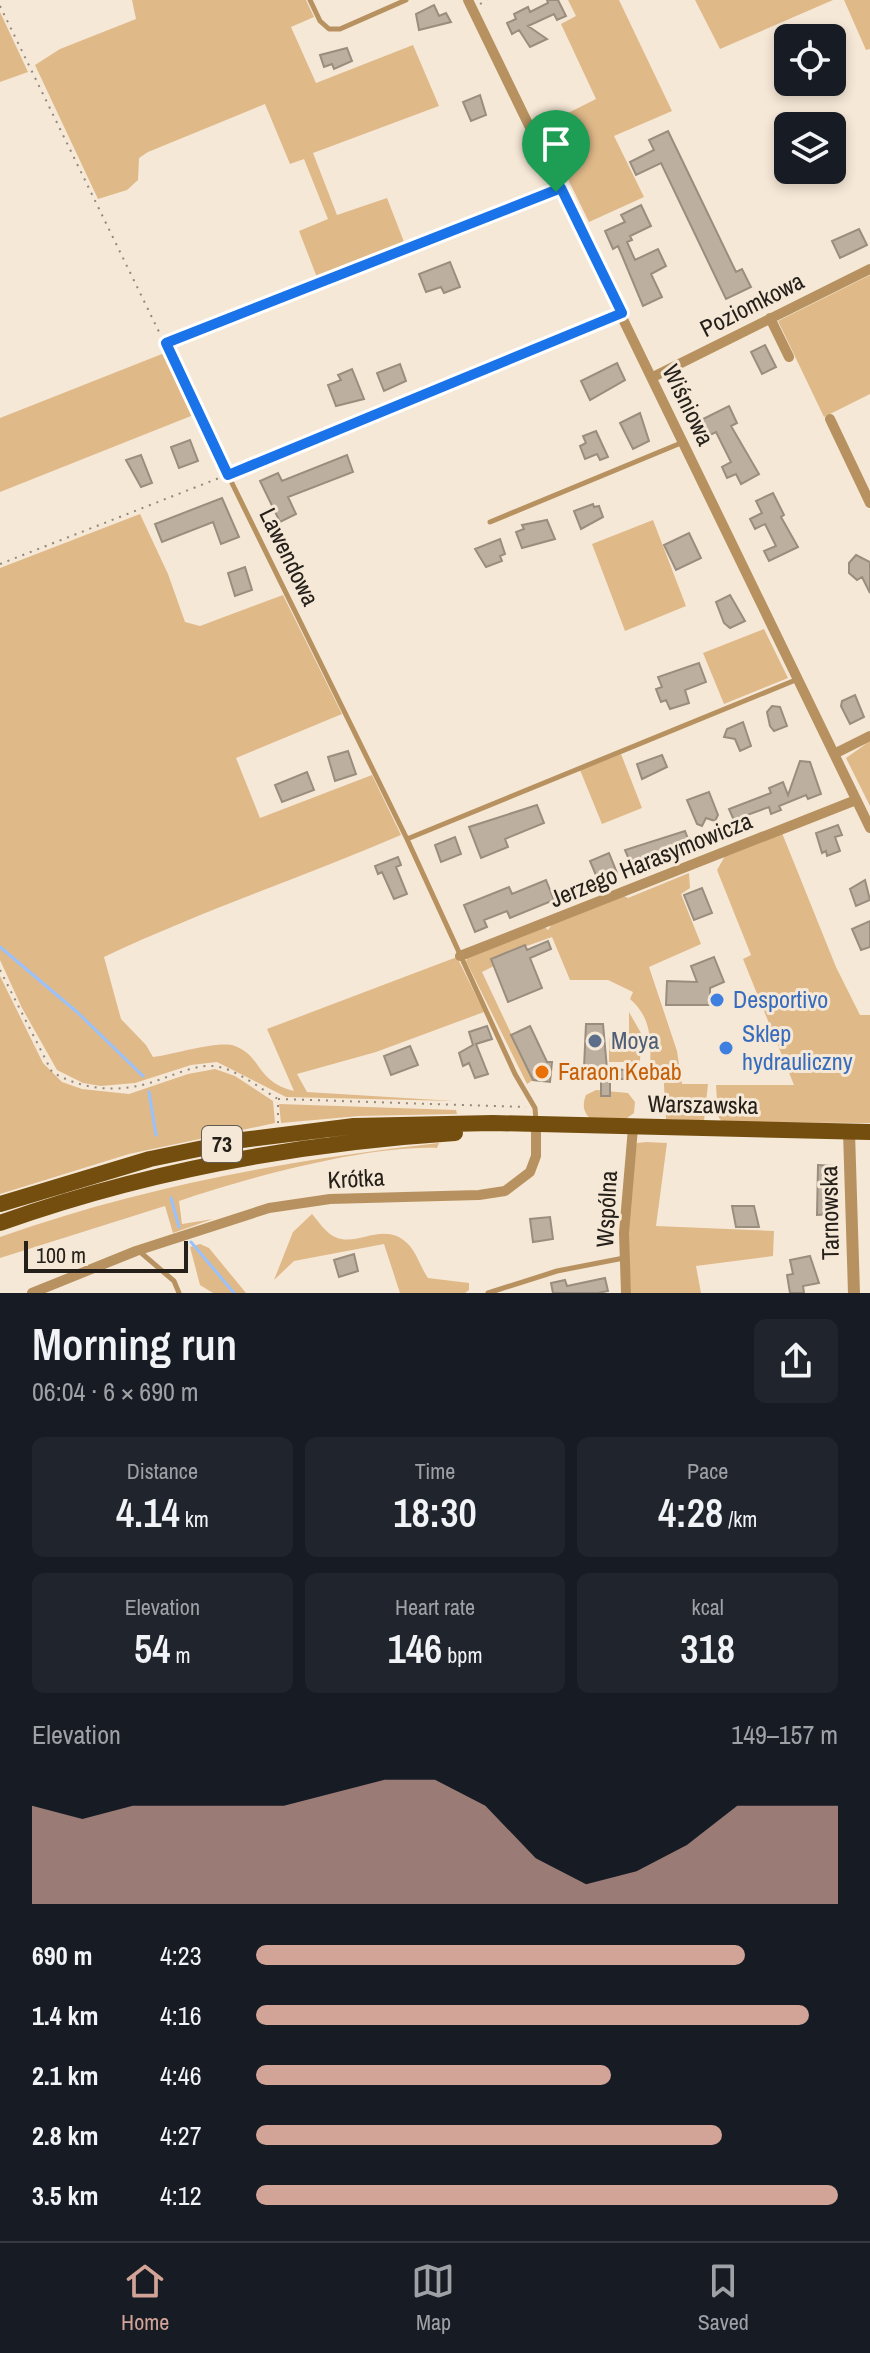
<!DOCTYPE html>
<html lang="en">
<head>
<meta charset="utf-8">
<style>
  :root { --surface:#171b24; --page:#20242c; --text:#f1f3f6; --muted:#9ea1a6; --line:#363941; --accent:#d2a498 }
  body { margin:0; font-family:"Archivo Narrow",sans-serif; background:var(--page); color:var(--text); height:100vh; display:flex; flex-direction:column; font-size:30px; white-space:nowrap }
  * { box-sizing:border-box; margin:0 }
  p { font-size:26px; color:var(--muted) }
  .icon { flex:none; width:44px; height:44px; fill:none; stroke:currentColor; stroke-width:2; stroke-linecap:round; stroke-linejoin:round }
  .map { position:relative; height:1293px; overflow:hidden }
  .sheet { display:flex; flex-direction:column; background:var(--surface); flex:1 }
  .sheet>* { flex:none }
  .tools { position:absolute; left:774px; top:24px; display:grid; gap:16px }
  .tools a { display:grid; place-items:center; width:72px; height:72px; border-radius:12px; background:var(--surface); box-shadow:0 4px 12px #0003; font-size:40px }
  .scale { position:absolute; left:24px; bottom:20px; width:164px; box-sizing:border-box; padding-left:8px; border:4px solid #25201a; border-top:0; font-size:22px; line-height:28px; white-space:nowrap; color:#25201a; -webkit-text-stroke:6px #f6e8d7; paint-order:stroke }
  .pin { position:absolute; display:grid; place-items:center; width:68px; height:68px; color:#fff; margin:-82px -34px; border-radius:50% 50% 50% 0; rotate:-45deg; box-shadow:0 0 8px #0007 }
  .pin .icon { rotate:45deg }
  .round { display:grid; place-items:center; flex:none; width:84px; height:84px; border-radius:12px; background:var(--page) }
  .summary { display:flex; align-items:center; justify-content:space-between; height:136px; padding:0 32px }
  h1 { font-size:44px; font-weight:600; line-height:60px }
  .figures { display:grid; grid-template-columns:repeat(3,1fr); gap:12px; height:136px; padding:8px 32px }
  .figures div { display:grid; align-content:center; border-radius:12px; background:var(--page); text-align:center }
  .figures b { font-size:40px; font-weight:600 }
  .figures small { font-size:22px; font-weight:400 }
  .figures p { font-size:22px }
  .chart { height:224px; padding:16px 32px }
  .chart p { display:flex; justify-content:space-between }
  .chart svg { width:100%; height:144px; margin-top:8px; fill:var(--accent); opacity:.7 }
  ul { padding:0 32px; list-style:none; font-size:26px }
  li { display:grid; grid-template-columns:128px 96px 1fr; align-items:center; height:60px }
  li i { height:20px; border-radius:10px; background:var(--accent) }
  .menu { display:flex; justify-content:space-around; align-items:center; height:112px; border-top:2px solid var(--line); background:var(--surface); font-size:22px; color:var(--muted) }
  .menu a { display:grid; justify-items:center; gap:4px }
  .menu .on { color:var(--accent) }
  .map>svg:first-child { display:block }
</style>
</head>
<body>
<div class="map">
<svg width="870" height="1293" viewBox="0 0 870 1293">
  <rect width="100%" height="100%" fill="#f6e8d7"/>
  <!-- green -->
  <path fill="#e0b989" d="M132,0h174l8,17 -23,10 25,56 97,-38 26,61 -126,47 24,62 50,-17 19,49 -88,33 -19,-49 29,-12 -24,-60 -14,5 -25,-60 -117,48 -9,6 -1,22 -11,10 -29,9 -63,-134 25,-16 76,-30z
    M568,0h51l53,111 -58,25 30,61 -55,25 -47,-96 54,-27 -35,-75 15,-8z
    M695,0h138l-113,49z
    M844,0h26v49l-4,1z
    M0,12l28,60 -28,10z
    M870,275v119l-46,23 -46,-96z
    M167,352l29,62 -196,78v-74z
    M140,514l28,60 17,48 15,4 83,-31 59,119 -106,44 24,60 112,-43 29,60c-98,42 -200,76 -297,122l17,62 25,26 7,12c20,-2 65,-17 82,-11 28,11 20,35 59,45l-27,-62 190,-72 27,55 -108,40 -79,22 10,18 147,9 -168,-4 -69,-35 -26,3 -56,18 -34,3 -18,-3 -26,-13 -35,-62 -22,-48v-392z
    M653,520l33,86 -61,25 -33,-87z
    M764,629l24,49 -64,26 -21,-51z
    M870,741v65l-24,-48z
    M621,754l21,54 -40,16 -22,-54z
    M782,833l54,134 24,48h10v108l-148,-1 -4,-6 -2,-31h78l-51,-126 8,-4 -34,-85 8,-14z
    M689,873l1,15 -9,6 20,50 -52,23 28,84 5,33h26l-4,37 -38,-2 -3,-50 -13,-1c1,-27 2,-50 -20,-69l3,-7 -25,-12h-38l-18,-43 -61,22 3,7 -12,6 51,108 -6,4 -61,-123 2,-5 76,-30 4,4 5,-8 69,-27 6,3z
    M0,976l43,87 19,19 20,7 47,5 59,-20 27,-5 20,7 38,25 2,22 -146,31 -129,40z
    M629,1012l12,21 -1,29h-31v-24l20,-2z
    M596,1090l32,3 7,9 -1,11 -11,8 -31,-1c-9,-7 -10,-15 -6,-25z
    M279,1104l177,6 1,4 -98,2 -78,7z
    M647,1142l20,1 -11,83 118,5 -1,25 -77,10 5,27h-70l-3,-49 6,-96 3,-5z
    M439,1143l-2,5c-69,-3 -191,30 -258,53l3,23 31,-5 -40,14 -8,-27 -165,52v-21c143,-51 289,-77 439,-94z
    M312,1214c6,7 14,19 23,23 23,11 49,-18 74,8 8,9 12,23 19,33l41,5v7l-4,3h-65l-16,-49 -90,17 -20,19 19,-48z
    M200,1244l9,4 37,45h-33l-13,-8 -10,-38z"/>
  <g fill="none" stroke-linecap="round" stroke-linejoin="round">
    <!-- stream -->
    <path stroke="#99c2fc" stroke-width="3" d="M0,947l77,65 66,64
      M149,1092l7,43
      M171,1198l8,29
      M191,1242l43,51"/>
  </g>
  <!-- building -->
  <path fill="#bcaf9f" stroke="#998d7e" stroke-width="2" d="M547,0h11l8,16 -9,4 -3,-6 -26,12 19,13 -17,8 -11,-17 -7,4 -5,-11 9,-4 -2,-5 14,-7 2,5 18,-9z
    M434,5l5,11 7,-3 5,9 -32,8 -3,-16z
    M347,48l5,13 -18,8 -2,-5 -8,3 -4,-12z
    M480,95l6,20 -15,6 -8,-19z
    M668,131l68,141 6,-3 9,18 -25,12 -65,-136 -25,12 -6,-13 24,-12 -5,-10z
    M641,205l10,21 -21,10 2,4 -5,2 8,18 23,-11 8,17 -15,8 11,23 -19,9 -25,-60 -5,3 -8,-18 20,-9 -4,-7z
    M859,229l8,16 -27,13 -8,-17z
    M450,262l10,25 -16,6 -3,-6 -15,5 -7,-18z
    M765,345l11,22 -14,7 -11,-22z
    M617,363l8,17 -35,20 -9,-19z
    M400,364l6,17 -22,10 -7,-18z
    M352,369l12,30 -28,7 -8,-21 13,-5 -3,-5z
    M729,406l8,17 -6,3 28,48 -18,10 -5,-10 -9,4 -5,-11 9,-5 -15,-30 -12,6 -7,-16z
    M640,413l9,28 -16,8 -13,-26z
    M596,431l12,26 -8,3 -3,-6 -12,5 -5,-13 6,-3 -3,-7z
    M190,440l8,21 -19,7 -8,-21z
    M141,455l11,28 -11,4 -15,-27z
    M347,455l6,17 -65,25 8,17 -16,8 -20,-41 18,-8 4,8z
    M773,493l11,22 -3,2 17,30 -29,14 -5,-10 12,-5 -11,-22 -10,5 -5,-10 12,-6 -6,-12z
    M222,498l17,39 -18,7 -8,-22 -51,20 -7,-18z
    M593,504l1,3 5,-1 4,11 -22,12 -7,-18z
    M547,520l8,19 -33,9 -6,-16 8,-3 -2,-4z
    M689,533l12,25 -25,12 -12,-25z
    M500,539l5,15 -5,2 2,5 -16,6 -11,-18z
    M856,555l14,7v31l-8,-16 -5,3 -8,-7v-10z
    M245,567l7,23 -17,6 -7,-23z
    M730,595l15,26 -15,7 -6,-5 -8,-21z
    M699,663l7,19 -21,8 4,13 -19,6 -4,-9 -5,2 -5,-13 6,-2 -4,-10z
    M855,695l9,22 -14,7 -9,-18 1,-5z
    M772,706l8,1 7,19 -13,5 -4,-5 -3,-14z
    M743,722l8,24 -11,5 -5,-12 -11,-2 3,-8z
    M348,751l8,23 -21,7 -7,-24z
    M662,755l5,12 -25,12 -5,-15z
    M800,761l10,1 11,32 -13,5 -2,-4 -27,11 2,4 -10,4 -2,-7 -22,8 2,5 -13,5 -7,-16 42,-16 -2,-5 14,-6 5,13z
    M307,772l7,18 -32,12 -7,-17z
    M709,792l9,23 -3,6 -9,-3 -4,8 -5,-2 -10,-24z
    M537,805l7,18 -39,16 3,8 -27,11 -12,-31z
    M838,825l4,10 -7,2 5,14 -13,5 -1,-5 -4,2 -6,-20z
    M685,831l5,13 -23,8 -2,-3 -34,15 -6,-14z
    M455,837l6,17 -20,8 -6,-17z
    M609,853l8,20 -19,7 -8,-19z
    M398,857l3,8 -5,2 11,27 -13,5 -12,-27 -4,2 -3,-8z
    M546,880l8,20 -44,18 -3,-7 -23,9 3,7 -12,5 -11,-27 45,-18 3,7z
    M865,880l5,20 -14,6 -6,-17z
    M702,888l10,25 -18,7 -10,-25z
    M870,921v26l-9,3 -9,-21z
    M548,941l3,8 -21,9 12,30 -34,14 -17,-43 34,-14 2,5z
    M714,957l10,25 -14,6v17h-44l1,-24 30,1 -6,-16z
    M586,1024h17l4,45 18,1 -1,9h-14v17h-9v-17l-12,-1 1,-10h-6z
    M487,1026l5,13 -16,5 12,30 -13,4 -6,-15 -6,3 -4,-13 14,-8 -4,-13z
    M530,1026l17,36h5l-2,20 -17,-2 -22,-45z
    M410,1046l8,19 -27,10 -7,-19z
    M818,1165l16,1v48l-17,1z
    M732,1206h22l5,21h-23z
    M550,1217l3,22 -20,3 -3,-23z
    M354,1254l4,17 -19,6 -5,-17z
    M810,1256l9,27 -16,3 1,7h-14l-3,-18 6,-1 -3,-14z
    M605,1278l3,13 -10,2h-45l-2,-10 14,-3 2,6z"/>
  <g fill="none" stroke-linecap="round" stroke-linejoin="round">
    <!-- path -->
    <path stroke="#91877b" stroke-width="2" stroke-dasharray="2 6" stroke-linecap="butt" d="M480,4l7,-4
      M0,6l225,461
      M168,343l329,-128
      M0,564l219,-86
      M0,970l52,102c36,21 74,21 112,6 15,-5 32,-13 48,-12 22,1 47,22 66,33
      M278,1123v-24l248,8"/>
    <!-- service -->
    <path stroke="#b79260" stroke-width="5" d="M310,0l10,21 9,8h11l66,-29
      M503,212l55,-22
      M490,522l191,-79
      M407,839l391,-160
      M536,1121l-1,-13 -20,-34 -108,-235 -179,-364 394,-161
      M139,1251l35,30 5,12
      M488,1293l69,-22 67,-13"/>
    <!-- minor -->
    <path stroke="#b79260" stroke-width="10" d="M468,0l402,828
      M770,318l19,39
      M653,377l217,-108
      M830,419l40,84
      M834,754l36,-18
      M460,956l396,-156
      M32,1293l104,-42 133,-43 61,-9 149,-4 26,-4 25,-19 6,-16v-30
      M626,1293l-2,-60 9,-105"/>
    <!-- tertiary -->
    <path stroke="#b79260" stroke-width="12" d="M849,1132l5,161"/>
    <!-- primary -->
    <path stroke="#744e0e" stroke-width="16" d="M0,1204l150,-45 92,-19 112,-14 139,-3 377,9
      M0,1223c146,-52 300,-80 455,-90"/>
  </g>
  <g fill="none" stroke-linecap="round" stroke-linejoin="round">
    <!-- route casing -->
    <g stroke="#fff" stroke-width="16">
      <path id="route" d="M561,188l61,125 -394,162 -62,-132z"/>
    </g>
    <!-- route -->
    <use href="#route" stroke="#1a73e8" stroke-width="10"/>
  </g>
  <!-- markers -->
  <g fill="#3f7fe0" stroke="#f6e8d7" stroke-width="3">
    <circle cx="717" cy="1000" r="8"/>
    <circle cx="726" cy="1048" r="8"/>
  </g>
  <circle fill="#5c6f8a" stroke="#f6e8d7" stroke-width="3" cx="595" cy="1041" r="8"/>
  <circle fill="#e8710a" stroke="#f6e8d7" stroke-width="3" cx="542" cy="1072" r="8"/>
  <g text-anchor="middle" stroke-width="6" stroke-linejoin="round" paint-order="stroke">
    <!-- shield labels -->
    <rect fill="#f6e8d7" stroke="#645c53" stroke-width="2" x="202" y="1126" width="40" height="36" rx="6"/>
    <g font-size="22" font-weight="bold" fill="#25201a">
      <text x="222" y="1152">73</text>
    </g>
    <!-- street labels -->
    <g font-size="24" fill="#25201a" stroke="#f6e8d7">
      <text transform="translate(752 305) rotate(-27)" y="8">Poziomkowa</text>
      <text transform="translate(688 405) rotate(64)" y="8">Wiśniowa</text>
      <text transform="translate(289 557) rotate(64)" y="8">Lawendowa</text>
      <text transform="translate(651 860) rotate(-22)" y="8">Jerzego Harasymowicza</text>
      <text transform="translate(703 1105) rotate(1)" y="8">Warszawska</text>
      <text transform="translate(356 1179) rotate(-3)" y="8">Krótka</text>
      <text transform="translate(607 1209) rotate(-87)" y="8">Wspólna</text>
      <text transform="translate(830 1213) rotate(-91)" y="8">Tarnowska</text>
    </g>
    <!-- shop labels -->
    <g font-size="24" fill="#366cbe" stroke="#f6e8d7" text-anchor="start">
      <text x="733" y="1008">Desportivo</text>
      <text x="742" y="1042">Sklep<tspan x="742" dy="28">hydrauliczny</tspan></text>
    </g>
    <!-- service labels -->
    <g font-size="24" fill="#4e5e75" stroke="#f6e8d7" text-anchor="start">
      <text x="611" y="1049">Moya</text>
    </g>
    <!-- food labels -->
    <g font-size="24" fill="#c56008" stroke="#f6e8d7" text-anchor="start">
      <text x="558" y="1080">Faraon Kebab</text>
    </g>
  </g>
</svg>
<div class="tools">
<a><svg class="icon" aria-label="locate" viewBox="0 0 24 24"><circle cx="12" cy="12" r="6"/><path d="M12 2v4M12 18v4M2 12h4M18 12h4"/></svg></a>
<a><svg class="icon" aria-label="layers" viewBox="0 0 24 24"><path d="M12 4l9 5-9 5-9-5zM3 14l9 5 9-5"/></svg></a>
</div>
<div class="scale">100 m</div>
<div class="pin" style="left:556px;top:192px;background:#1e9e55"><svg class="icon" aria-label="arrive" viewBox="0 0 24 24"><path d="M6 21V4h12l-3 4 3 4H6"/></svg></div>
</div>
<section class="sheet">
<div class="summary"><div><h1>Morning run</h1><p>06:04 · 6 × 690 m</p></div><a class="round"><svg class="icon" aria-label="share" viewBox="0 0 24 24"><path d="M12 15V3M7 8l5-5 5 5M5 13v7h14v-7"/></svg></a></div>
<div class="figures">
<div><p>Distance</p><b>4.14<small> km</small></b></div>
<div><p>Time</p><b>18:30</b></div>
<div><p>Pace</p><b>4:28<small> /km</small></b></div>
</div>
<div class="figures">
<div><p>Elevation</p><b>54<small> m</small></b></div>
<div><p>Heart rate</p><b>146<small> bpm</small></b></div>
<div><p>kcal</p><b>318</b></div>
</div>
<div class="chart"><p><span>Elevation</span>149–157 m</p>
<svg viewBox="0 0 160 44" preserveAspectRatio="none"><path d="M0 44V14L10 18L20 14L30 14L40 14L50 14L60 10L70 6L80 6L90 14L100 30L110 38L120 34L130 26L140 14L150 14L160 14V44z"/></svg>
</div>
<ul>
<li><b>690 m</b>4:23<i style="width:84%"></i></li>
<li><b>1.4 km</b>4:16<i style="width:95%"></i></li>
<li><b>2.1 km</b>4:46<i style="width:61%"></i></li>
<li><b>2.8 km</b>4:27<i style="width:80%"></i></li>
<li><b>3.5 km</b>4:12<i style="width:100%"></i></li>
</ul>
</section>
<nav class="menu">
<a class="on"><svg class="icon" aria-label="home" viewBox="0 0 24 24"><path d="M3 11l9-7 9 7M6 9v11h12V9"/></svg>Home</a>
<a><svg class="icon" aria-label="map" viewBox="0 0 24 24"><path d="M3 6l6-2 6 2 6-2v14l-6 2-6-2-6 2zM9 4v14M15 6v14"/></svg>Map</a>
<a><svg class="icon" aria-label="saved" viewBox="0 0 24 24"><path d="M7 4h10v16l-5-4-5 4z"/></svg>Saved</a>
</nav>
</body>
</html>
